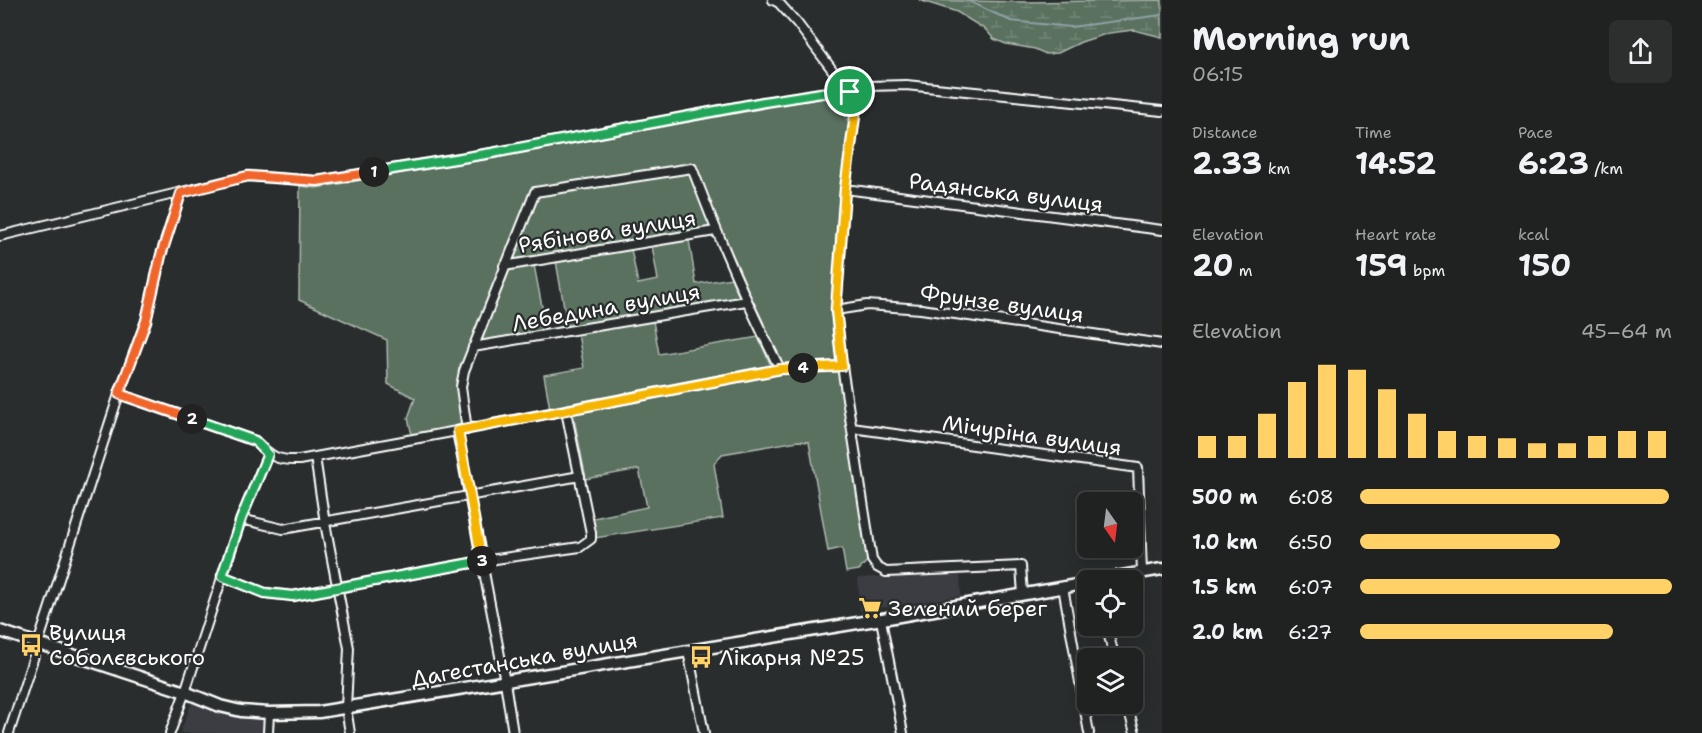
<!DOCTYPE html>
<html lang="en">
<head>
<meta charset="utf-8">
<style>
  :root { --surface:#202222; --page:#2d2f2f; --text:#f1f3f6; --muted:#a2a4a5; --line:#3d3f40; --accent:#ffd166 }
  body { margin:0; font-family:"Shantell Sans",sans-serif; background:var(--page); color:var(--text); height:100vh; display:flex; flex-direction:column; font-size:22px; white-space:nowrap }
  * { box-sizing:border-box; margin:0 }
  p { font-size:20px; color:var(--muted) }
  .icon { flex:none; width:33px; height:33px; fill:none; stroke:currentColor; stroke-width:2; stroke-linecap:round; stroke-linejoin:round }
  .map { position:relative; flex:1; overflow:hidden }
  .side { display:flex; flex-direction:column; background:var(--surface); width:540px }
  .side>* { flex:none }
  .needle { width:39px; rotate:166deg }
  .controls { position:absolute; left:1077px; top:492px; display:grid; gap:12px }
  .controls a { display:grid; place-items:center; width:66px; height:66px; border-radius:9px; background:var(--surface); box-shadow:0 3px 15px #0003,0 0 0 2px var(--line); font-size:30px }
  .pin { position:absolute; display:grid; place-items:center; width:51px; height:51px; color:#fff; margin:-26px; border:3px solid #fff; border-radius:50%; box-shadow:0 2px 6px #0007 }
  .km { position:absolute; width:30px; height:30px; margin:-15px; border-radius:50%; background:#222; color:#fff; font-size:16px; line-height:30px; text-align:center }
  .round { display:grid; place-items:center; flex:none; width:63px; height:63px; border-radius:9px; background:var(--page) }
  .headline { display:flex; align-items:center; justify-content:space-between; height:102px; padding:0 30px }
  h1 { font-size:33px; font-weight:700; line-height:45px }
  .stats { display:grid; grid-template-columns:repeat(3,1fr); gap:9px; height:102px; padding:6px 30px }
  .stats div { display:grid; align-content:center }
  .stats b { font-size:30px; font-weight:700 }
  .stats small { font-size:16px; font-weight:400 }
  .stats p { font-size:16px }
  .chart { height:168px; padding:12px 30px }
  .chart p { display:flex; justify-content:space-between }
  .chart svg { width:100%; height:108px; margin-top:6px; stroke:var(--accent); stroke-width:6 }
  ul { padding:0 30px; list-style:none; font-size:20px }
  li { display:grid; grid-template-columns:96px 72px 1fr; align-items:center; height:45px }
  li i { height:15px; border-radius:8px; background:var(--accent) }
  main { display:flex; flex:1; min-height:0 }
  .map>svg:first-child { display:block }
</style>
</head>
<body>
<main>
<div class="map">
<svg width="1162" height="733" viewBox="0 0 1162 733">
  <defs>
    <pattern id="wetland-marsh" width="20" height="14" patternUnits="userSpaceOnUse" patternTransform="scale(1.5)"><rect width="20" height="14" fill="#5a715e"/><path d="M1 5h8M5 5V1M11 12h8M15 12V8" fill="none" stroke="#738676"/></pattern>
  </defs>
  <rect width="100%" height="100%" fill="#2a2d2e"/>
  <filter id="ink" filterUnits="userSpaceOnUse"><feTurbulence type="fractalNoise" baseFrequency=".0167" numOctaves="2"/><feDisplacementMap in="SourceGraphic" scale="12" xChannelSelector="R" yChannelSelector="G"/><feConvolveMatrix kernelMatrix="1 2 1 2 8 2 1 2 1" color-interpolation-filters="sRGB"/></filter>
  <g filter="url(#ink)">
    <!-- built -->
    <path fill="#3b3e43" d="M960,572l1,24 -101,15 -2,-33z
      M193,699l73,16 -1,18h-85z"/>
    <!-- grass -->
    <path fill="#5a715e" stroke="#acb8ae" stroke-width="1.5" d="M838,95l11,30 -18,184 5,52 -53,5 -34,-66 -54,-135 -161,23 -78,194 6,44 -50,9 -4,-17 7,-20 -27,-14 -1,-44 -88,-40 1,-114 16,2z
      M691,171l21,58 -205,34 29,-68z
      M689,240l7,44 35,-6 9,21 -169,29 -4,-4 -11,-63 75,-12 7,35 20,-4 -6,-34z
      M534,265l12,63 -3,4 -67,12 28,-74z
      M653,321l6,33 99,-17 13,29 -3,4 -218,39 -6,-34 40,-7 -6,-34z
      M839,369l31,189 -11,12 -13,2 -4,-24 -14,3 -19,-109 -11,-1 -76,13 -8,10 9,54 -128,20 -4,-19 3,-1 53,-11 -8,-38 -53,10 -13,-66 205,-41z"/>
    <!-- wetland -->
    <path fill="url(#wetland-marsh)" stroke="#acb8ae" stroke-width="1.5" d="M919,0l110,2 133,-2v37l-28,-7 -25,3 -28,9 -23,11 -12,1 -11,-5 -29,-5 -12,-5 -8,-9 -29,-18z"/>
    <g fill="none" stroke-linecap="round" stroke-linejoin="round">
      <!-- stream -->
      <path stroke="#90a1a6" stroke-width="2" d="M966,0l45,21 60,6 91,-12"/>
      <!-- street casing -->
      <g stroke="#fff" stroke-width="12">
        <path id="street" d="M773,0l6,3 18,20 58,77v16l-10,73 -9,121 6,56 30,194 5,7 9,5 135,-6 2,29
          M845,189l317,41
          M0,236l248,-60 69,5 175,-28 272,-51 70,-11 16,1 18,-6 38,-1 256,26
          M504,266l211,-35
          M836,310l31,-5 54,4 241,35
          M473,347l273,-46
          M119,394l136,47c16,15 21,20 44,19l158,-29
          M852,428l286,40 4,104
          M467,430l-6,-43 3,-16 71,-179 157,-24c26,69 55,136 88,201
          M315,457l10,66 24,125 -3,60 4,25
          M241,519l42,10 297,-53
          M222,576l43,17 28,3 189,-35 98,-14 11,-8v-6l-25,-122
          M1063,587l26,146
          M881,620l22,113
          M1106,626l9,32
          M688,651l16,82
          M1127,704l8,29
          M9,733l110,-339 27,-73 15,-66 20,-62
          M170,733l15,-41 56,-173 27,-65
          M268,733l1,-20
          M513,733l-8,-51 -48,-251 323,-62 62,-3"/>
      </g>
      <!-- secondary casing -->
      <g stroke="#fff" stroke-width="15">
        <path id="secondary" d="M1099,580l63,-11
          M0,631l185,61 35,14 21,5 28,2 50,-1 569,-94 200,-35"/>
      </g>
      <!-- street -->
      <use href="#street" stroke="#2a2d2e" stroke-width="8"/>
      <!-- secondary -->
      <use href="#secondary" stroke="#2a2d2e" stroke-width="10"/>
    </g>
  </g>
  <g fill="none" stroke-linecap="round" stroke-linejoin="round" filter="url(#ink)">
    <!-- split-1 casing -->
    <g stroke="#fff" stroke-width="12">
      <path id="split-1" d="M374,172l118,-19 272,-51 70,-11 16,1"/>
    </g>
    <!-- split-2 casing -->
    <g stroke="#fff" stroke-width="12">
      <path id="split-2" d="M192,419l-73,-25 27,-73 15,-66 20,-62 67,-17 69,5 57,-9"/>
    </g>
    <!-- split-3 casing -->
    <g stroke="#fff" stroke-width="12">
      <path id="split-3" d="M192,419l63,22 13,13 -27,65 -19,57 43,17 28,3 189,-35"/>
    </g>
    <!-- split-4 casing -->
    <g stroke="#fff" stroke-width="12">
      <path id="split-4" d="M482,561l-24,-130 322,-62 23,-1"/>
    </g>
    <!-- split-5 casing -->
    <g stroke="#fff" stroke-width="12">
      <path id="split-5" d="M803,368l39,-2 -6,-56 9,-121 10,-73v-16l-5,-8"/>
    </g>
    <!-- split-1 -->
    <use href="#split-1" stroke="#22a559" stroke-width="8"/>
    <!-- split-2 -->
    <use href="#split-2" stroke="#f0652b" stroke-width="8"/>
    <!-- split-3 -->
    <use href="#split-3" stroke="#22a559" stroke-width="8"/>
    <!-- split-4 -->
    <use href="#split-4" stroke="#f5b400" stroke-width="8"/>
    <!-- split-5 -->
    <use href="#split-5" stroke="#f5b400" stroke-width="8"/>
  </g>
  <!-- icons -->
  <defs>
    <g id="supermarket-bare" transform="scale(1.8)"><path d="M-6-5.5h2.5l.6 2H6L4.5 2H-2.5L-4.4-4H-6ZM-1.5 3.2a1.3 1.3 0 1 0 .1 0ZM3 3.2a1.3 1.3 0 1 0 .1 0Z" fill="#ffd166" stroke="#2a2d2e" stroke-width="2.5" paint-order="stroke"/></g>
    <g id="bus-bare" transform="scale(1.8)"><path d="M-5-6H5V4H4V6H2V4H-2V6H-4V4H-5ZM-3.5-4V0h7V-4ZM-3.5 1.2v1.5H-2V1.2ZM2 1.2v1.5H3.5V1.2Z" fill="#ffd166" stroke="#2a2d2e" stroke-width="2.5" paint-order="stroke"/></g>
  </defs>
  <g fill-rule="evenodd">
    <use href="#supermarket-bare" x="870" y="608"/>
    <use href="#bus-bare" x="31" y="645"/>
    <use href="#bus-bare" x="701" y="657"/>
  </g>
  <g text-anchor="middle" stroke-width="4.5" stroke-linejoin="round" paint-order="stroke">
    <!-- street labels -->
    <g font-size="22" fill="#fff" stroke="#2a2d2e">
      <text transform="translate(1006 192) rotate(7)" y="8">Радянська вулиця</text>
      <text transform="translate(607 231) rotate(-9)" y="8">Рябінова вулиця</text>
      <text transform="translate(1002 303) rotate(8)" y="8">Фрунзе вулиця</text>
      <text transform="translate(606 307) rotate(-10)" y="8">Лебедина вулиця</text>
      <text transform="translate(1032 435) rotate(8)" y="8">Мічуріна вулиця</text>
      <text transform="translate(524 659) rotate(-10)" y="8">Дагестанська вулиця</text>
    </g>
    <!-- poi labels -->
    <g font-size="22" fill="#fff" stroke="#2a2d2e" text-anchor="start">
      <text x="888" y="616">Зелений берег</text>
      <text x="49" y="640">Вулиця<tspan x="49" dy="25">Соболєвського</tspan></text>
      <text x="719" y="665">Лікарня №25</text>
    </g>
  </g>
</svg>
<div class="controls">
<a><svg class="needle" viewBox="-14 -14 28 28"><path d="M0-13l5 13h-10z" fill="#e53935"/><path d="M0 13l5-13h-10z" fill="#a2a4a5"/></svg></a>
<a><svg class="icon" aria-label="locate" viewBox="0 0 24 24"><circle cx="12" cy="12" r="6"/><path d="M12 2v4M12 18v4M2 12h4M18 12h4"/></svg></a>
<a><svg class="icon" aria-label="layers" viewBox="0 0 24 24"><path d="M12 4l9 5-9 5-9-5zM3 14l9 5 9-5"/></svg></a>
</div>
<div class="pin" style="left:850px;top:92px;background:#1e9e55"><svg class="icon" aria-label="arrive" viewBox="0 0 24 24"><path d="M6 21V4h12l-3 4 3 4H6"/></svg></div>
<b class="km" style="left:374px;top:172px">1</b>
<b class="km" style="left:192px;top:419px">2</b>
<b class="km" style="left:482px;top:561px">3</b>
<b class="km" style="left:803px;top:368px">4</b>
</div>
<section class="side">
<div class="headline"><div><h1>Morning run</h1><p>06:15</p></div><a class="round"><svg class="icon" aria-label="share" viewBox="0 0 24 24"><path d="M12 15V3M7 8l5-5 5 5M5 13v7h14v-7"/></svg></a></div>
<div class="stats">
<div><p>Distance</p><b>2.33<small> km</small></b></div>
<div><p>Time</p><b>14:52</b></div>
<div><p>Pace</p><b>6:23<small> /km</small></b></div>
</div>
<div class="stats">
<div><p>Elevation</p><b>20<small> m</small></b></div>
<div><p>Heart rate</p><b>159<small> bpm</small></b></div>
<div><p>kcal</p><b>150</b></div>
</div>
<div class="chart"><p><span>Elevation</span>45–64 m</p>
<svg viewBox="0 0 160 44" preserveAspectRatio="none"><path d="M5 44V35M15 44V35M25 44V26M35 44V13M45 44V6M55 44V8M65 44V16M75 44V26M85 44V33M95 44V35M105 44V36M115 44V38M125 44V38M135 44V35M145 44V33M155 44V33"/></svg>
</div>
<ul>
<li><b>500 m</b>6:08<i style="width:99%"></i></li>
<li><b>1.0 km</b>6:50<i style="width:64%"></i></li>
<li><b>1.5 km</b>6:07<i style="width:100%"></i></li>
<li><b>2.0 km</b>6:27<i style="width:81%"></i></li>
</ul>
</section>
</main>
</body>
</html>
